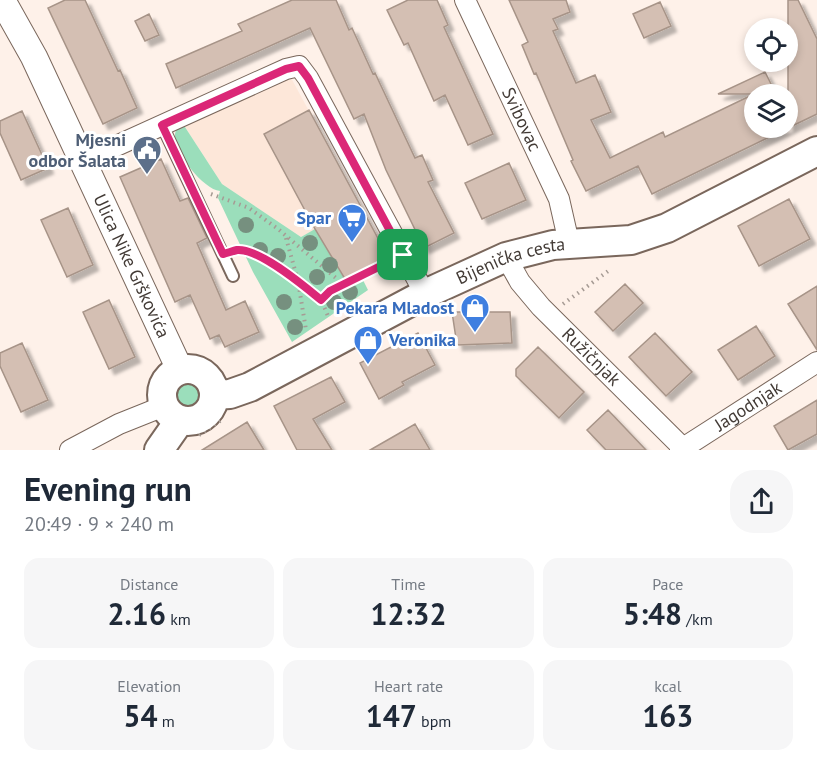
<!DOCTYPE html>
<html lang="en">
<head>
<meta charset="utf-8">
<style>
  :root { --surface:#fff; --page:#f6f6f7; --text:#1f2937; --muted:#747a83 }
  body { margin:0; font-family:"PT Sans",sans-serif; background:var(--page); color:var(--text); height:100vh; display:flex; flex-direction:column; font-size:22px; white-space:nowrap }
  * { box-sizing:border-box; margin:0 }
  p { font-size:20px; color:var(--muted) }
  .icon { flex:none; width:33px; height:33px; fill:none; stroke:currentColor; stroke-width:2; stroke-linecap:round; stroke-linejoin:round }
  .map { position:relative; height:450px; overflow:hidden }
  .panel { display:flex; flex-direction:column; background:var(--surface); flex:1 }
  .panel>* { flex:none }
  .buttons { position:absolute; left:744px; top:18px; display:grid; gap:12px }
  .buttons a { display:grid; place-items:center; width:54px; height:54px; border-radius:50%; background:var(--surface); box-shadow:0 3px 9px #0003; font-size:30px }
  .pin { position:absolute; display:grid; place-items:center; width:51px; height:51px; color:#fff; margin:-26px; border-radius:12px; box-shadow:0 3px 9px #0006 }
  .round { display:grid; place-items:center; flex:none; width:63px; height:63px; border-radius:24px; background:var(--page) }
  .overview { display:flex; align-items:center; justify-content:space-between; height:102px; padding:0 24px }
  h1 { font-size:33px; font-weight:600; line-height:45px }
  .stats { display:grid; grid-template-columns:repeat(3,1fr); gap:9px; height:102px; padding:6px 24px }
  .stats div { display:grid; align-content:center; border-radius:15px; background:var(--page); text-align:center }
  .stats b { font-size:30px; font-weight:600 }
  .stats small { font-size:16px; font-weight:400 }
  .stats p { font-size:16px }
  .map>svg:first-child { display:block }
</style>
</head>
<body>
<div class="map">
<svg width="817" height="450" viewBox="0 0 817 450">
  <defs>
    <filter id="shadow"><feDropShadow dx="5.5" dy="5.5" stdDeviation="1.5" flood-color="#0004"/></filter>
  </defs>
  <rect width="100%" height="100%" fill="#fef1e9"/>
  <!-- built -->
  <path fill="#fde7d9" d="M290,76l70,129 -59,32 -79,-53 -39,-60z"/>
  <!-- green -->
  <path fill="#9bdebb" d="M183,124l39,60 79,53 14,-8 33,56 15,-5 5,10 -76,52 -39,-70 -35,-74 2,-7c-17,-2 -46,-39 -45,-56 0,-5 4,-8 8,-11z
    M169 394a17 17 0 1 1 34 0a17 17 0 1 1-34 0Z"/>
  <!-- building -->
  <path fill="#d4bfb3" stroke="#a79488" stroke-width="1.5" filter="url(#shadow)" d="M65,0h20l33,71 2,-1 17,38 -34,16 -55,-116z
    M292,0h44l13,30 3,-2 21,46 2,-1 40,85 7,-3 11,25 -5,2 26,51 -30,15 -38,-78 -22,-56 -10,5 -44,-91 -134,60 -10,-24 76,-33 -4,-7z
    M408,0h29l11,25 -4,2 49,107 -25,11 -23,-50 -11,6 -26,-58 -4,2 -17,-35z
    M509,0h57l4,12 -17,7 5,10 -5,2 23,52 19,-8 16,37 -20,8 19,38 53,-26 2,5 89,-43h-36l47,-22 11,22h-22v34h34l-136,66 -14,-28 -52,25 -15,-30 2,-1 -37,-87 -2,1 -12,-29 6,-3z
    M788,0h10l19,39v75l-29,14v-85l6,-3 -6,-13z
    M660,2l11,24 -27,12 -11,-24z
    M149,14l10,21 -14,6 -10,-20z
    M309,110l79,147 -43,22 -30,-50 -51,-95z
    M22,111l26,57 -27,12 -21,-47v-12z
    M161,159l19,42 8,-3 19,40 -10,5 29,67 19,-9 14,31 -34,15 -6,-12 -9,4 -20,-44 -15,7 -55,-125z
    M509,163l17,37 -44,19 -17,-36z
    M789,199l21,40 -51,27 -21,-40z
    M68,208l25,57 -26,12 -26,-57z
    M625,284l18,19 -30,28 -18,-19z
    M817,286v64l-29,-46z
    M109,300l26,57 -26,12 -26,-57z
    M452,312h58l2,31 -55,2z
    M756,326l19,30 -37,24 -20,-30z
    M418,333l17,32 -33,17 2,3 -25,14 -19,-36z
    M655,333l37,39 -26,24 -37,-39z
    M22,343l26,57 -27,12 -21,-46v-13z
    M538,347l46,45 -25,26 -43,-42v-7z
    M331,377l14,25 -32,17 19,31h-35l-23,-44z
    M817,400v34l-29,16 -14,-24z
    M608,410l38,40h-40l-19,-20z
    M247,422l17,28h-62z
    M415,424l15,26h-60l28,-16z"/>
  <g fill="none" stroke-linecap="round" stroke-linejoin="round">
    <!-- service casing -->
    <g stroke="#7a675c" stroke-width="14">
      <path id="service" d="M162,125l71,151"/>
    </g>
    <!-- minor casing -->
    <g stroke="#7a675c" stroke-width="22">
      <g id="minor">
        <path id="s1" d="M465,0l94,199 10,44"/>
        <path d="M83,161l203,-92 13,-3 9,12 117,216"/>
        <path id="s2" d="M506,257l14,25 21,25 144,143"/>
        <path d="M70,450l49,-26 45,-18"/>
        <path id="s3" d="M680,450l137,-88"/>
      </g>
    </g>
    <!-- tertiary casing -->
    <g stroke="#7a675c" stroke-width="28">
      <g id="tertiary">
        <path id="s4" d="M2,0l32,57 146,313"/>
      </g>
    </g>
    <!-- secondary casing -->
    <g stroke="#7a675c" stroke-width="32">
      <g id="secondary">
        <circle cx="188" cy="395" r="26"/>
        <path id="s5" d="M214,395l16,-1 20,-7 175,-93 81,-37 47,-12 78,-5 36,-12 150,-77"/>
        <path d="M159,450l21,-30"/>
      </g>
    </g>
    <!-- path -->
    <path stroke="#a69b94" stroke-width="4" stroke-dasharray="1.5 4.5" stroke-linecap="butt" d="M211,194l38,14 29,21 65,55 44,-21
      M286,238l12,43 8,49
      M236,251c20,-1 74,33 85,51 4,5 6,12 8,17
      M321,301l9,-10 13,-7
      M563,304l48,-35
      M199,435l24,-16"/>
    <!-- service -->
    <use href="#service" stroke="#fff" stroke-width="10"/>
    <!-- minor -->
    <use href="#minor" stroke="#fff" stroke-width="20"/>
    <!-- tertiary -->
    <use href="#tertiary" stroke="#fff" stroke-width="26"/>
    <!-- secondary -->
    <use href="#secondary" stroke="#fff" stroke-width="28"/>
  </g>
  <!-- trees -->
  <g fill="#76907f">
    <circle cx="246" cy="225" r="8"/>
    <circle cx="310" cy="243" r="8"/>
    <circle cx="260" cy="250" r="8"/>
    <circle cx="278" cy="256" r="8"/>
    <circle cx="330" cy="265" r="8"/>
    <circle cx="317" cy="277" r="8"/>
    <circle cx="350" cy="292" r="8"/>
    <circle cx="284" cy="302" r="8"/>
    <circle cx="334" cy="302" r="8"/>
    <circle cx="295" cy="327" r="8"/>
  </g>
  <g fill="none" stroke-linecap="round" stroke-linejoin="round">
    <!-- route casing -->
    <g stroke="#fff" stroke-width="12">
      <path id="route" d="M299,66l9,12 95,177 -73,36 -9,9c-17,-14 -62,-52 -84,-50 -4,1 -10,3 -14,4l-61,-129 124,-56z"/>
    </g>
    <!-- route -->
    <use href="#route" stroke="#db2777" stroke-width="8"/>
  </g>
  <!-- icons -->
  <defs>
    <g id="civic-pin" transform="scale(1.5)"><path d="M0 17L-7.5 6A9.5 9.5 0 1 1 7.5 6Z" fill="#5c6f8a" stroke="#fff"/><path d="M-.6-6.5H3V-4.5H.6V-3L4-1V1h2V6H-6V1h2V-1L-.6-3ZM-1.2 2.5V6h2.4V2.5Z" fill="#fff"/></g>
    <g id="supermarket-pin" transform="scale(1.5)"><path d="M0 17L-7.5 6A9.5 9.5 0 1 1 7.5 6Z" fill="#3f7fe0" stroke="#fff"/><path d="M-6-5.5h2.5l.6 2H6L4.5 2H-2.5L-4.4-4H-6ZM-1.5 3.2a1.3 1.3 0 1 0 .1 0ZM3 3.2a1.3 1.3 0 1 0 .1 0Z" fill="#fff"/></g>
    <g id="shop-pin" transform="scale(1.5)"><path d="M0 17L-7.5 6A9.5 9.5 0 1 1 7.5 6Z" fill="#3f7fe0" stroke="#fff"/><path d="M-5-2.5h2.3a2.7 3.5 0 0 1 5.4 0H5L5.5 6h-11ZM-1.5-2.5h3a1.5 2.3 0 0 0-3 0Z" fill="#fff"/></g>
  </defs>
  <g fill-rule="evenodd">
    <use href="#civic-pin" x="147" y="150"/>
    <use href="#supermarket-pin" x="352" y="218"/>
    <use href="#shop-pin" x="475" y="308"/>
    <use href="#shop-pin" x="368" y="340"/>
  </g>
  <g text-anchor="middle" stroke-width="6" stroke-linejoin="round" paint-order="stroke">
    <!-- street labels -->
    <g font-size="18" fill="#433b36" stroke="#fff">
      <text dy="6" stroke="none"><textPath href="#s1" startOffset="132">Svibovac</textPath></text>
      <text dy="6" stroke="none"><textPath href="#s5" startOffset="328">Bijenička cesta</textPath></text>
      <text dy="6" stroke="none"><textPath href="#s4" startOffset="296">Ulica Nike Grškovića</textPath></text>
      <text dy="6" stroke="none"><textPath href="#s2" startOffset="132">Ružičnjak</textPath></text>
      <text dy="6" stroke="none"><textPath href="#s3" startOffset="81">Jagodnjak</textPath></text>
    </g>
    <!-- service labels -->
    <g font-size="18" font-weight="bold" fill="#4e5e75" stroke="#fff" text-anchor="end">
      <text x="126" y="146">Mjesni<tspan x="126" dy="21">odbor Šalata</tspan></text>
    </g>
    <!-- shop labels -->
    <g font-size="18" font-weight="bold" fill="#366cbe" stroke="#fff" text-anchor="end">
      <text x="331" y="224">Spar</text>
      <text x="454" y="314">Pekara Mladost</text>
      <text x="389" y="346" text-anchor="start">Veronika</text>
    </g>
  </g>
</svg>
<div class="buttons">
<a><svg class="icon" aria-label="locate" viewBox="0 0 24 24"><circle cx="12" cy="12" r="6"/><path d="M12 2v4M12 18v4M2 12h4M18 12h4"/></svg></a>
<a><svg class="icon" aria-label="layers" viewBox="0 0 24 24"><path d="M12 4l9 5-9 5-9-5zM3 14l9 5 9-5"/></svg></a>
</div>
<div class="pin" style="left:403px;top:255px;background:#1e9e55"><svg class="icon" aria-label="arrive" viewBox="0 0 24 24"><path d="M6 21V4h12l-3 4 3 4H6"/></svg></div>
</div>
<section class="panel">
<div class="overview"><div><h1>Evening run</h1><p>20:49 · 9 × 240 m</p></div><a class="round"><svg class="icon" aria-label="share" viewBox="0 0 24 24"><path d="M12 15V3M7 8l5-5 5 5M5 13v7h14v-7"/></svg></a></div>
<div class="stats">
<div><p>Distance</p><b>2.16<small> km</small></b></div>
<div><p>Time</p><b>12:32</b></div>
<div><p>Pace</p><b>5:48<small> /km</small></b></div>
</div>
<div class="stats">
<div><p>Elevation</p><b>54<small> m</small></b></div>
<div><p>Heart rate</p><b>147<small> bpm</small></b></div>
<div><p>kcal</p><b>163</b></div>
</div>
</section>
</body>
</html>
